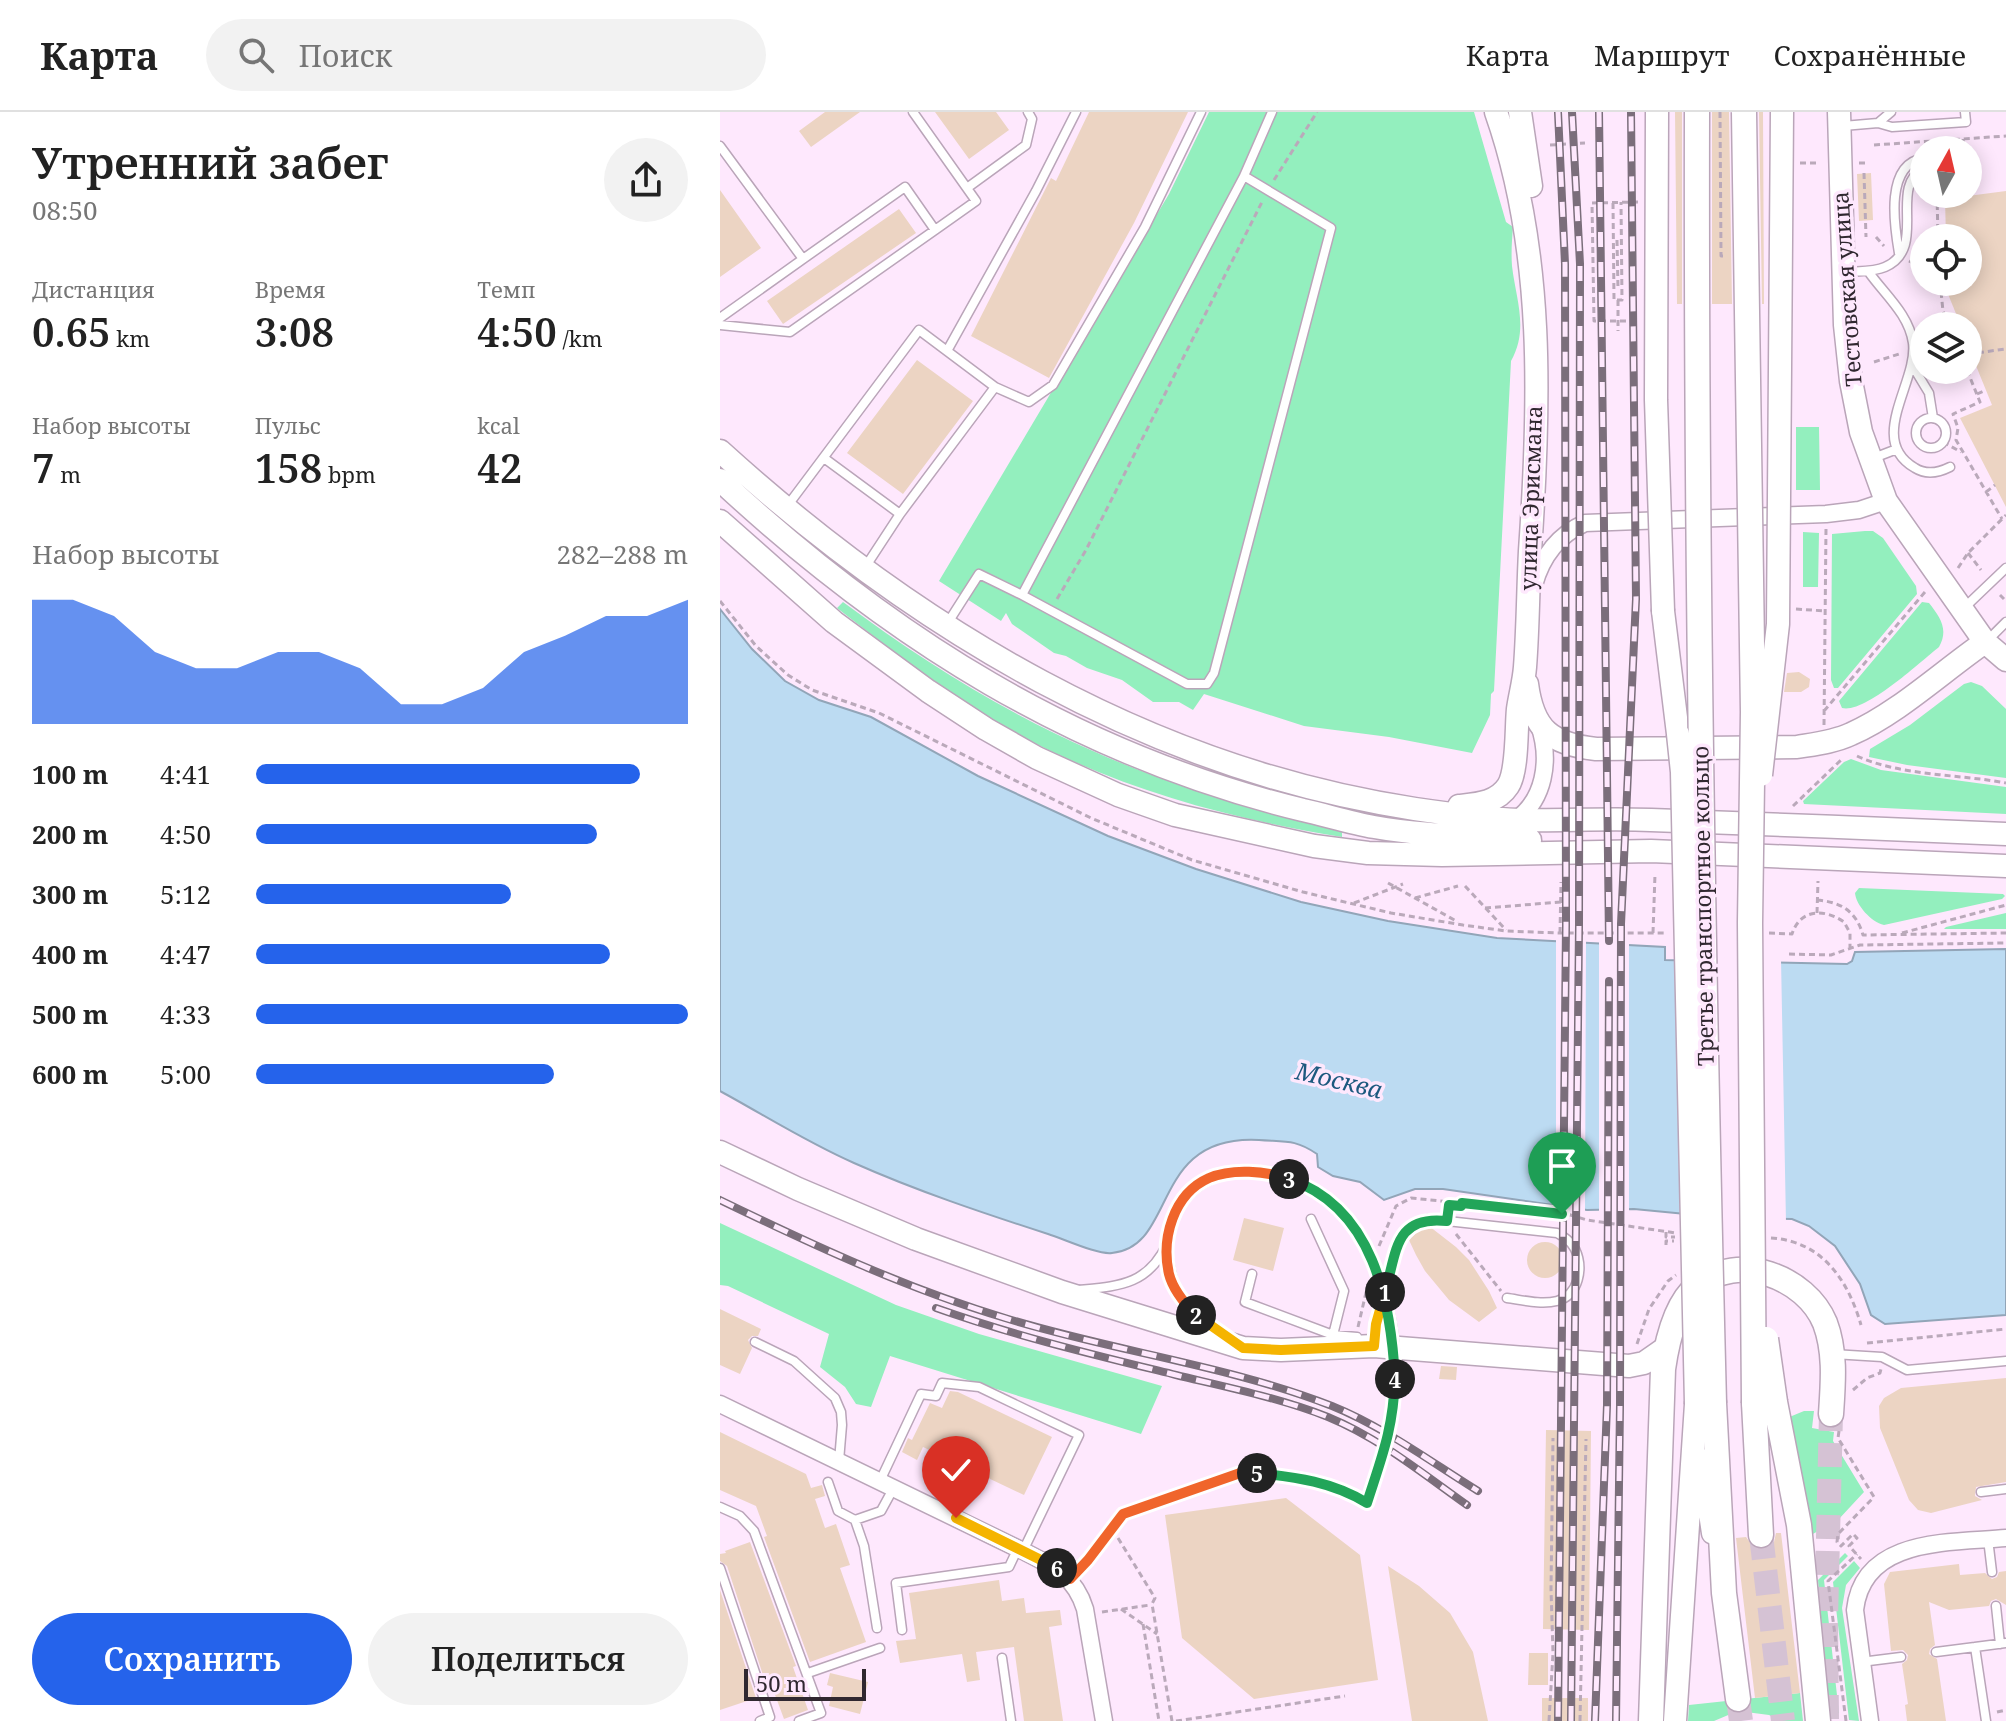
<!DOCTYPE html>
<html lang="ru">
<head>
<meta charset="utf-8">
<style>
  :root { --surface:#fff; --page:#f2f2f2; --text:#222; --muted:#767676; --line:#e0e0e0; --accent:#2563eb }
  body { margin:0; font-family:"Noto Serif",serif; background:var(--page); color:var(--text); height:100vh; display:flex; flex-direction:column; font-size:30px; white-space:nowrap }
  * { box-sizing:border-box; margin:0 }
  p { font-size:26px; color:var(--muted) }
  .icon { flex:none; width:44px; height:44px; fill:none; stroke:currentColor; stroke-width:2; stroke-linecap:round; stroke-linejoin:round }
  .map { position:relative; flex:1; overflow:hidden }
  .details { display:flex; flex-direction:column; background:var(--surface); width:720px }
  .details>* { flex:none }
  .needle { width:52px; rotate:8deg }
  .controls { position:absolute; left:1190px; top:24px; display:grid; gap:16px }
  .controls a { display:grid; place-items:center; width:72px; height:72px; border-radius:50%; background:var(--surface); box-shadow:0 4px 20px #0003; font-size:40px }
  .scale { position:absolute; left:24px; bottom:20px; width:122px; box-sizing:border-box; padding-left:8px; border:4px solid #302830; border-top:0; font-size:22px; line-height:28px; white-space:nowrap; color:#302830; -webkit-text-stroke:6px #fee8fd; paint-order:stroke }
  .pin { position:absolute; display:grid; place-items:center; width:68px; height:68px; color:#fff; margin:-82px -34px; border-radius:50% 50% 50% 0; rotate:-45deg; box-shadow:0 0 8px #0007 }
  .pin .icon { rotate:45deg }
  .km { position:absolute; width:40px; height:40px; margin:-20px; border-radius:50%; background:#222; color:#fff; font-size:22px; line-height:40px; text-align:center }
  .round { display:grid; place-items:center; flex:none; width:84px; height:84px; border-radius:42px; background:var(--page) }
  .head { display:flex; align-items:center; justify-content:space-between; height:136px; padding:0 32px }
  h1 { font-size:44px; font-weight:600; line-height:60px }
  .metrics { display:grid; grid-template-columns:repeat(3,1fr); gap:12px; height:136px; padding:8px 32px }
  .metrics div { display:grid; align-content:center }
  .metrics b { font-size:40px; font-weight:600 }
  .metrics small { font-size:22px; font-weight:400 }
  .metrics p { font-size:22px }
  .chart { height:224px; padding:16px 32px }
  .chart p { display:flex; justify-content:space-between }
  .chart svg { width:100%; height:144px; margin-top:8px; fill:var(--accent); opacity:.7 }
  .cta { display:flex; gap:16px; margin-top:auto; padding:16px 32px }
  .cta a { flex:1; height:92px; border-radius:48px; background:var(--accent); color:#fff; font-size:32px; font-weight:600; line-height:92px; text-align:center }
  .cta a+a { background:var(--page); color:var(--text) }
  ul { padding:0 32px; list-style:none; font-size:26px }
  li { display:grid; grid-template-columns:128px 96px 1fr; align-items:center; height:60px }
  li i { height:20px; border-radius:10px; background:var(--accent) }
  header { display:flex; align-items:center; gap:48px; box-sizing:border-box; height:112px; padding:0 40px; background:var(--surface); border-bottom:2px solid var(--line) }
  header strong { font-size:38px }
  nav { display:flex; gap:44px; margin-inline-start:auto; font-size:28px }
  .search { width:560px; height:72px; background:var(--page); display:flex; align-items:center; gap:20px; box-sizing:border-box; padding:0 28px; border-radius:44px; color:var(--muted); font-size:30px }
  main { display:flex; flex:1; min-height:0 }
  .map>svg:first-child { display:block }
</style>
</head>
<body>
<header>
<strong>Карта</strong>
<div class="search"><svg class="icon" aria-label="search" viewBox="0 0 24 24"><circle cx="10" cy="10" r="6"/><path d="M15 15l6 6"/></svg>Поиск</div>
<nav><a>Карта</a><a>Маршрут</a><a>Сохранённые</a></nav>
</header>
<main>
<section class="details">
<div class="head"><div><h1>Утренний забег</h1><p>08:50</p></div><a class="round"><svg class="icon" aria-label="share" viewBox="0 0 24 24"><path d="M12 15V3M7 8l5-5 5 5M5 13v7h14v-7"/></svg></a></div>
<div class="metrics">
<div><p>Дистанция</p><b>0.65<small> km</small></b></div>
<div><p>Время</p><b>3:08</b></div>
<div><p>Темп</p><b>4:50<small> /km</small></b></div>
</div>
<div class="metrics">
<div><p>Набор высоты</p><b>7<small> m</small></b></div>
<div><p>Пульс</p><b>158<small> bpm</small></b></div>
<div><p>kcal</p><b>42</b></div>
</div>
<div class="chart"><p><span>Набор высоты</span>282–288 m</p>
<svg viewBox="0 0 160 44" preserveAspectRatio="none"><path d="M0 44V6L10 6L20 11L30 22L40 27L50 27L60 22L70 22L80 27L90 38L100 38L110 33L120 22L130 17L140 11L150 11L160 6V44z"/></svg>
</div>
<ul>
<li><b>100 m</b>4:41<i style="width:89%"></i></li>
<li><b>200 m</b>4:50<i style="width:79%"></i></li>
<li><b>300 m</b>5:12<i style="width:59%"></i></li>
<li><b>400 m</b>4:47<i style="width:82%"></i></li>
<li><b>500 m</b>4:33<i style="width:100%"></i></li>
<li><b>600 m</b>5:00<i style="width:69%"></i></li>
</ul>
<div class="cta"><a>Сохранить</a><a>Поделиться</a></div>
</section>
<div class="map">
<svg width="1286" height="1609" viewBox="0 0 1286 1609">
  <rect width="100%" height="100%" fill="#fee8fd"/>
  <!-- green -->
  <path fill="#93efbe" d="M489,0h265l32,110 7,5c-1,12 -2,26 -1,39 4,34 17,63 -1,95l-17,330 -3,3 -1,21 -18,38 -83,-16 -85,-11 -100,-32 -11,16 -14,-8h-26l-31,-22 -35,-12 -21,-12 -12,-3 -42,-29 -6,-11 -5,8 -62,-40 230,-387z
    M1076,315h23l1,63h-24z
    M1145,419h8l10,7 33,48 1,8 -79,94h-4l-3,-8 1,-146z
    M1083,420l16,1 -1,54h-15z
    M123,490c78,58 161,110 250,149 81,36 165,60 249,81v5c-116,-19 -227,-49 -330,-106 -62,-35 -119,-80 -175,-123z
    M1202,490l7,1c11,14 20,26 10,44 -19,15 -74,67 -97,61l-3,-7z
    M1251,570l11,4 24,23v69l-99,-13 -38,-8 1,-8 40,-24 54,-41z
    M1131,647l30,11 125,17v27l-202,-10 -1,-3 41,-39z
    M1139,776l144,6 2,2 -3,3 -118,26c-13,-3 -28,-20 -29,-32z
    M1286,801v16h-62l2,-2z
    M0,1111l176,82 83,29 183,52 -21,48 -251,-78 -19,51 -15,-3 -11,-17 -25,-20 9,-33 -101,-48 -8,-1z
    M1084,1299h10l-2,17 22,4 -1,9 31,51 -26,28 -27,15 -24,-117z
    M1125,1441l3,3 -24,24 15,133 -10,4 -11,-137z
    M1134,1449l6,7 -14,17 -4,23 17,113 -10,-1 -16,-138z
    M1080,1581l3,28h-22l-12,-6 -23,-3 -13,1 -19,8h-26l1,-16z"/>
  <!-- water -->
  <path fill="#bcdbf2" stroke="#92a5b8" stroke-width="2" d="M0,497l32,40 33,32 34,19 52,17 107,59 130,60 88,33 105,33 87,19 109,17 168,9v13l182,4 5,-3 3,-9 151,-3v366l-121,9 -14,-9 -11,-31 -25,-38 -26,-20 -17,-7 -75,-2 -83,-8 -47,1 -144,-21h-28l-31,11 -24,-18 -27,-6 -15,-9 -1,-13c-22,-15 -32,-12 -58,-14 -110,-6 -81,107 -147,113 -14,2 -48,-14 -64,-19 -65,-21 -131,-43 -194,-71 -46,-20 -90,-48 -134,-72z"/>
  <!-- pier -->
  <path fill="#fee8fd" d="M836,826l30,1 -1,275 -29,-6z
    M879,828l30,1v273l-30,1z
    M955,844l106,3 5,264 -106,-5z"/>
  <!-- building -->
  <path fill="#ecd4c3" d="M105,0h35l-49,35 -12,-16z
    M215,0h61l13,18 -40,29z
    M369,0h99l-54,111 -85,155 -78,-42 80,-158 5,3z
    M955,0h7v192h-5z
    M992,0h17l3,192h-20z
    M1039,0h4l1,192h-2z
    M1151,61l2,47 -14,1 -2,-47z
    M0,78l41,58 -41,29z
    M1286,79v316l-46,-89 32,-13 -24,-59v-20h-7l-13,-32v-12h20v-44h-22l-1,-39z
    M179,97l17,24 -133,91 -16,-23z
    M197,248l56,41 -70,93 -56,-41z
    M1079,560l11,7 -1,8 -8,5h-17l3,-19z
    M524,1106l40,10 -11,43 -40,-11z
    M709,1114l27,21 13,13 20,31 8,17 -18,14 -30,-22 -24,-29 -9,-16 -7,-15 11,-11z
    M807 1148a18 18 0 1 1 36 0a18 18 0 1 1-36 0Z
    M0,1197l41,20 -3,7h-6l-4,4 4,8 -12,26 -20,-9z
    M721,1254l16,1 -1,13 -17,-1z
    M1286,1266v104l-30,5 -1,9 7,4 -51,13 -13,-3 -9,-10 -29,-72 -1,-22 5,-8 17,-10z
    M230,1279l8,1 94,45 -28,58 -101,-48 -6,13 -15,-8 6,-14 4,2 18,-37 12,5z
    M826,1318l45,1 -2,199 -46,-1z
    M0,1320l86,42 5,14 11,-3 3,11 -10,3 10,29 11,-4 14,41 -10,3 26,74 -56,20 -46,-125 3,-1 -11,-30 -36,-16z
    M566,1386l74,57 18,125 -124,19 -72,-61 -17,-123z
    M1056,1421h5l19,160 -45,5 -19,-160 10,-1 8,11 9,2 11,-8z
    M30,1430l46,124 -3,1 15,43 -24,9 -10,-27 -5,1 -42,-127 -7,-5v-7l6,-1 -1,-2z
    M1239,1452l1,11 25,-2 7,6 5,-2 2,-5 7,-1v34l-10,-6 -5,2 -2,5 -40,4 -20,-8 6,43 -5,4 -1,5 8,5 9,62h-39l-2,-16 3,-1 -6,-40 5,-4 1,-5 -5,-5 -12,1 -7,-67 6,-12z
    M668,1454l31,20 31,27 23,39 15,69h-76z
    M279,1468l3,21 22,-3 2,15 34,-3 2,15 -13,2 14,94h-39l-10,-74 -38,5 4,28 -13,2 -5,-28 -62,9 -4,-22 20,-2 -7,-46z
    M0,1478l36,108 -36,12z
    M809,1541h19v32h-20z
    M110,1561l38,9 -8,32 -31,-8 4,-19 -6,-2z
    M822,1586h46v23h-46z"/>
  <g fill="none" stroke-linecap="round" stroke-linejoin="round">
    <!-- primary-tunnel -->
    <path stroke="#d5c2d4" stroke-width="24" stroke-dasharray="24 12" stroke-linecap="butt" d="M1041,1423l22,186
      M1018,1587l3,22
      M1107,1607l-1,-99 5,-206"/>
    <!-- lane casing -->
    <g stroke="#baa5b9" stroke-width="11">
      <path id="lane" d="M1171,0l-13,11 14,4 74,-5 -1,-10
        M1123,14l35,-3
        M0,34l83,113 -83,59
        M524,64l28,-64
        M247,76l59,-43 6,-26 -4,-7
        M1179,141c-5,-29 -14,-89 25,-95
        M83,147l102,-72 30,43 41,-29 -63,-89
        M1148,159c16,23 41,43 45,72 5,39 -47,97 2,125 11,7 23,5 35,-1
        M1127,160c12,-1 27,0 38,-5 44,-19 2,-80 39,-99
        M0,213l70,7 145,-102
        M227,239l89,-160 40,-79
        M1192,253l17,28 4,25
        M275,275l34,15 24,-17 92,-158 56,-115
        M1196 321a15 15 0 1 1 30 0a15 15 0 1 1-30 0Z
        M1151,347l26,-10
        M68,393l131,-175 76,57 -95,127 -76,-56
        M144,457l36,-55
        M1243,497l43,-41
        M227,512l32,-50 43,21 222,-419 87,52 -117,445 -7,11h-20l-165,-89
        M1266,530l20,-20
        M591,1107l33,72 -11,44
        M447,1131c3,42 11,64 48,87
        M532,1162l-7,28 88,33 24,2
        M359,1178c40,-4 69,-5 88,-46
        M35,1230l39,19 41,37 6,14 1,13 -3,36
        M654,1231l2,-19 25,-85c7,-13 14,-17 28,-20l128,14c7,4 14,8 18,16 9,19 4,46 -18,52 -16,4 -35,-1 -50,-3
        M1113,1242l49,3 25,13 99,-9
        M160,1369l41,-87 15,2 6,-13 37,4 100,48 -56,116
        M108,1370l10,29 17,9
        M1261,1380l25,-3
        M0,1395l20,9 14,15 67,182 -22,8
        M1268,1427l4,33
        M0,1456l50,149 -10,4
        M350,1467l18,-19 35,-46 120,-42 68,7 45,16 11,8
        M1276,1494l4,38
        M157,1516l-13,-82 -9,-26 26,-9 12,-22
        M182,1518l-6,-47 113,-16 9,-19
        M1216,1540l39,-5
        M282,1546l9,63
        M1141,1550l40,-5
        M88,1561l72,-25
        M1266,1609l-11,-74 31,-4"/>
    </g>
    <!-- street casing -->
    <g stroke="#baa5b9" stroke-width="19">
      <path id="street" d="M814,473c8,-29 24,-50 51,-62l241,-9 33,-4 27,-9
        M793,710c32,-21 38,-62 26,-97
        M0,1292l303,147c30,15 52,25 62,58l19,112
        M1150,1609l-15,-111c8,-73 95,-67 151,-72"/>
    </g>
    <!-- secondary casing -->
    <g stroke="#baa5b9" stroke-width="25">
      <path id="secondary" d="M800,0l11,74
        M1119,0l6,213 6,56 10,51 25,69 99,141 21,18
        M0,339c196,178 430,318 695,358 34,5 69,10 104,11 44,1 88,-2 132,0 118,4 237,9 355,14
        M0,368c170,158 356,275 583,330 23,5 47,13 71,17 51,9 104,9 156,13
        M0,409l114,101 94,69 58,38 51,29 81,37 57,20 139,31 54,7 74,2 209,-4 355,15
        M943,499l15,123
        M807,572c6,46 24,60 69,65l201,-2c18,-3 37,-5 54,-13 46,-20 92,-63 134,-92
        M739,694c18,-2 38,-3 49,-20 10,-15 8,-58 10,-77 2,-14 6,-28 7,-42 3,-39 3,-77 5,-116 10,-145 15,-300 -34,-439
        M0,1040l78,37 118,50 146,53 181,56 38,2 93,-4 255,20 15,-3 23,-16
        M982,1348l11,73
        M955,1609l21,-317"/>
    </g>
    <!-- primary casing -->
    <g stroke="#baa5b9" stroke-width="27">
      <path id="primary" d="M1055,1290l24,123 19,196
        M994,1291l10,190 14,106
        M1034,1291l7,132
        M931,1609l12,-352c4,-28 12,-65 34,-83 41,-35 109,-9 128,37 11,29 8,61 6,91"/>
    </g>
    <!-- path -->
    <path stroke="#baa9ba" stroke-width="3" stroke-dasharray="6 4" stroke-linecap="butt" d="M1000,0l1,144h4
      M1243,27l1,11
      M830,33l35,-2
      M1154,33l132,-9
      M1080,51h16
      M1139,51h9
      M1144,61l2,64
      M554,68l43,-68
      M1217,82l1,44
      M918,90l-46,1 2,118h45
      M893,91l1,97h8l-1,-98
      M1156,125l8,9
      M897,128l1,49
      M1189,149l15,7
      M1220,170l3,29 6,15
      M898,188v31
      M1248,242l38,-5
      M1154,250l25,-8
      M1247,258l13,32 -27,12 5,14 -2,12 46,79
      M1257,282l9,-4
      M1223,330l18,10
      M1266,380l9,-7
      M1248,441l13,17
      M1238,456l10,-15 38,-38
      M1280,483l4,4
      M337,487l29,-49 177,-350
      M0,489l36,45 32,29 24,15 67,23 212,105 101,42 111,32 88,21 72,12 43,6 54,2h105
      M1076,497l29,2
      M1104,599l101,-119
      M1104,613l2,-197
      M1137,644c43,20 102,18 149,27
      M1073,694l49,-47
      M668,771l70,39
      M745,774l41,44
      M695,786l43,-12
      M1097,788c24,2 39,11 46,35l143,-2
      M634,791l49,-19
      M765,796l76,-6
      M1097,801l1,-32
      M840,821l1,-51
      M933,821l2,-59
      M1049,821l23,1c8,-25 32,-26 52,-12l6,11v15
      M1182,821l104,-28
      M1069,842l42,1 29,-10 146,-2
      M728,1097l1,-4 12,1 1,-3
      M946,1120v5h9
      M736,1122l45,57
      M1051,1126c51,3 77,42 90,87
      M946,1133v-4h8
      M659,1134l17,-40 15,-8 156,16 20,6 89,13
      M638,1215l10,-43
      M1147,1231l139,-14
      M917,1232l12,-35 19,-28 8,-6
      M1133,1278l14,-12 13,-5 1,-4
      M1119,1319l-1,7 36,59 -36,37 -1,8 4,4 12,-12 4,4 -8,8 12,13
      M398,1426l37,60 -3,6 20,117
      M401,1497l36,25
      M382,1500l48,-7
      M423,1512l16,97
      M1277,1600l9,-2
      M456,1609l169,-25
      M829,1609l4,-68 -2,-64 2,-151
      M860,1609l6,-282
      M1126,1609l-18,-140 29,-27"/>
    <!-- lane -->
    <use href="#lane" stroke="#fff" stroke-width="8"/>
    <!-- street -->
    <use href="#street" stroke="#fff" stroke-width="16"/>
    <!-- secondary -->
    <use href="#secondary" stroke="#fff" stroke-width="22"/>
    <!-- primary -->
    <use href="#primary" stroke="#fff" stroke-width="24"/>
    <!-- rail casing -->
    <g stroke="#7b6e7b" stroke-width="8">
      <path id="rail" d="M838,0l7,152 1,661 -8,796
        M879,0l10,829
        M0,1088c93,45 185,88 285,118 107,33 222,47 327,88 52,21 99,56 146,85
        M216,1196c79,28 159,47 240,67 50,12 104,23 152,42 51,21 94,56 139,88
        M851,1609l8,-796 1,-661 -8,-152
        M875,1609l12,-316 2,-424
        M896,1609l4,-316 1,-481 15,-325 -5,-487"/>
    </g>
    <!-- rail -->
    <use href="#rail" stroke="#fee8fd" stroke-width="5" stroke-dasharray="15" stroke-linecap="butt"/>
    <!-- lane-bridge casing -->
    <g stroke="#baa5b9" stroke-width="11" stroke-linecap="butt">
      <path id="lane-bridge" d="M447,1131c15,-99 133,-83 184,-22 9,10 15,25 20,37 36,75 29,162 -1,238"/>
    </g>
    <!-- secondary-bridge casing -->
    <g stroke="#baa5b9" stroke-width="25" stroke-linecap="butt">
      <path id="secondary-bridge" d="M937,0l-1,288 7,211
        M958,622l4,38 14,632
        M1041,663l17,-151 4,-512"/>
    </g>
    <!-- primary-bridge casing -->
    <g stroke="#baa5b9" stroke-width="27" stroke-linecap="butt">
      <path id="primary-bridge" d="M977,0c-1,431 6,861 17,1291
        M1024,0l9,600 -3,211 4,480
        M1046,1227l9,63"/>
    </g>
    <!-- lane-bridge -->
    <use href="#lane-bridge" stroke="#fff" stroke-width="8"/>
    <!-- secondary-bridge -->
    <use href="#secondary-bridge" stroke="#fff" stroke-width="22"/>
    <!-- primary-bridge -->
    <use href="#primary-bridge" stroke="#fff" stroke-width="24"/>
  </g>
  <g fill="none" stroke-linecap="round" stroke-linejoin="round">
    <!-- split-1 casing -->
    <g stroke="#fff" stroke-width="16">
      <path id="split-1" d="M665,1180c12,-40 9,-77 62,-71l2,-16 12,1 1,-3 100,11"/>
    </g>
    <!-- split-2 casing -->
    <g stroke="#fff" stroke-width="16">
      <path id="split-2" d="M476,1203l47,33 38,2 93,-4 2,-22 9,-32"/>
    </g>
    <!-- split-3 casing -->
    <g stroke="#fff" stroke-width="16">
      <path id="split-3" d="M476,1203c-11,-11 -23,-25 -27,-41 -8,-35 4,-80 40,-96 24,-10 56,-7 80,1"/>
    </g>
    <!-- split-4 casing -->
    <g stroke="#fff" stroke-width="16">
      <path id="split-4" d="M569,1067c84,28 102,122 106,200"/>
    </g>
    <!-- split-5 casing -->
    <g stroke="#fff" stroke-width="16">
      <path id="split-5" d="M537,1361c39,4 76,9 110,30 15,-47 26,-73 28,-124"/>
    </g>
    <!-- split-6 casing -->
    <g stroke="#fff" stroke-width="16">
      <path id="split-6" d="M337,1456l13,11 18,-19 35,-46 120,-42 14,1"/>
    </g>
    <!-- split-7 casing -->
    <g stroke="#fff" stroke-width="16">
      <path id="split-7" d="M236,1406l101,50"/>
    </g>
    <!-- split-1 -->
    <use href="#split-1" stroke="#22a559" stroke-width="10"/>
    <!-- split-2 -->
    <use href="#split-2" stroke="#f5b400" stroke-width="10"/>
    <!-- split-3 -->
    <use href="#split-3" stroke="#f0652b" stroke-width="10"/>
    <!-- split-4 -->
    <use href="#split-4" stroke="#22a559" stroke-width="10"/>
    <!-- split-5 -->
    <use href="#split-5" stroke="#22a559" stroke-width="10"/>
    <!-- split-6 -->
    <use href="#split-6" stroke="#f0652b" stroke-width="10"/>
    <!-- split-7 -->
    <use href="#split-7" stroke="#f5b400" stroke-width="10"/>
  </g>
  <g text-anchor="middle" stroke-width="7" stroke-linejoin="round" paint-order="stroke">
    <!-- street labels -->
    <g font-size="22" fill="#302830" stroke="#fee8fd">
      <text transform="translate(1127 177) rotate(-94)" y="8">Тестовская улица</text>
      <text transform="translate(811 386) rotate(-88)" y="8">улица Эрисмана</text>
      <text transform="translate(983 794) rotate(-91)" y="8">Третье транспортное кольцо</text>
    </g>
    <!-- water labels -->
    <g font-size="24" font-style="italic" fill="#1d597f" stroke="#fee8fd">
      <text transform="translate(619 969) rotate(13)" y="8">Москва</text>
    </g>
  </g>
</svg>
<div class="controls">
<a><svg class="needle" viewBox="-14 -14 28 28"><path d="M0-13l5 13h-10z" fill="#e53935"/><path d="M0 13l5-13h-10z" fill="#767676"/></svg></a>
<a><svg class="icon" aria-label="locate" viewBox="0 0 24 24"><circle cx="12" cy="12" r="6"/><path d="M12 2v4M12 18v4M2 12h4M18 12h4"/></svg></a>
<a><svg class="icon" aria-label="layers" viewBox="0 0 24 24"><path d="M12 4l9 5-9 5-9-5zM3 14l9 5 9-5"/></svg></a>
</div>
<div class="scale">50 m</div>
<div class="pin" style="left:842px;top:1102px;background:#1e9e55"><svg class="icon" aria-label="arrive" viewBox="0 0 24 24"><path d="M6 21V4h12l-3 4 3 4H6"/></svg></div>
<div class="pin" style="left:236px;top:1406px;background:#d93025"><svg class="icon" aria-label="check" viewBox="0 0 24 24"><path d="M5 12l5 5 9-10"/></svg></div>
<b class="km" style="left:665px;top:1180px">1</b>
<b class="km" style="left:476px;top:1203px">2</b>
<b class="km" style="left:569px;top:1067px">3</b>
<b class="km" style="left:675px;top:1267px">4</b>
<b class="km" style="left:537px;top:1361px">5</b>
<b class="km" style="left:337px;top:1456px">6</b>
</div>
</main>
</body>
</html>
